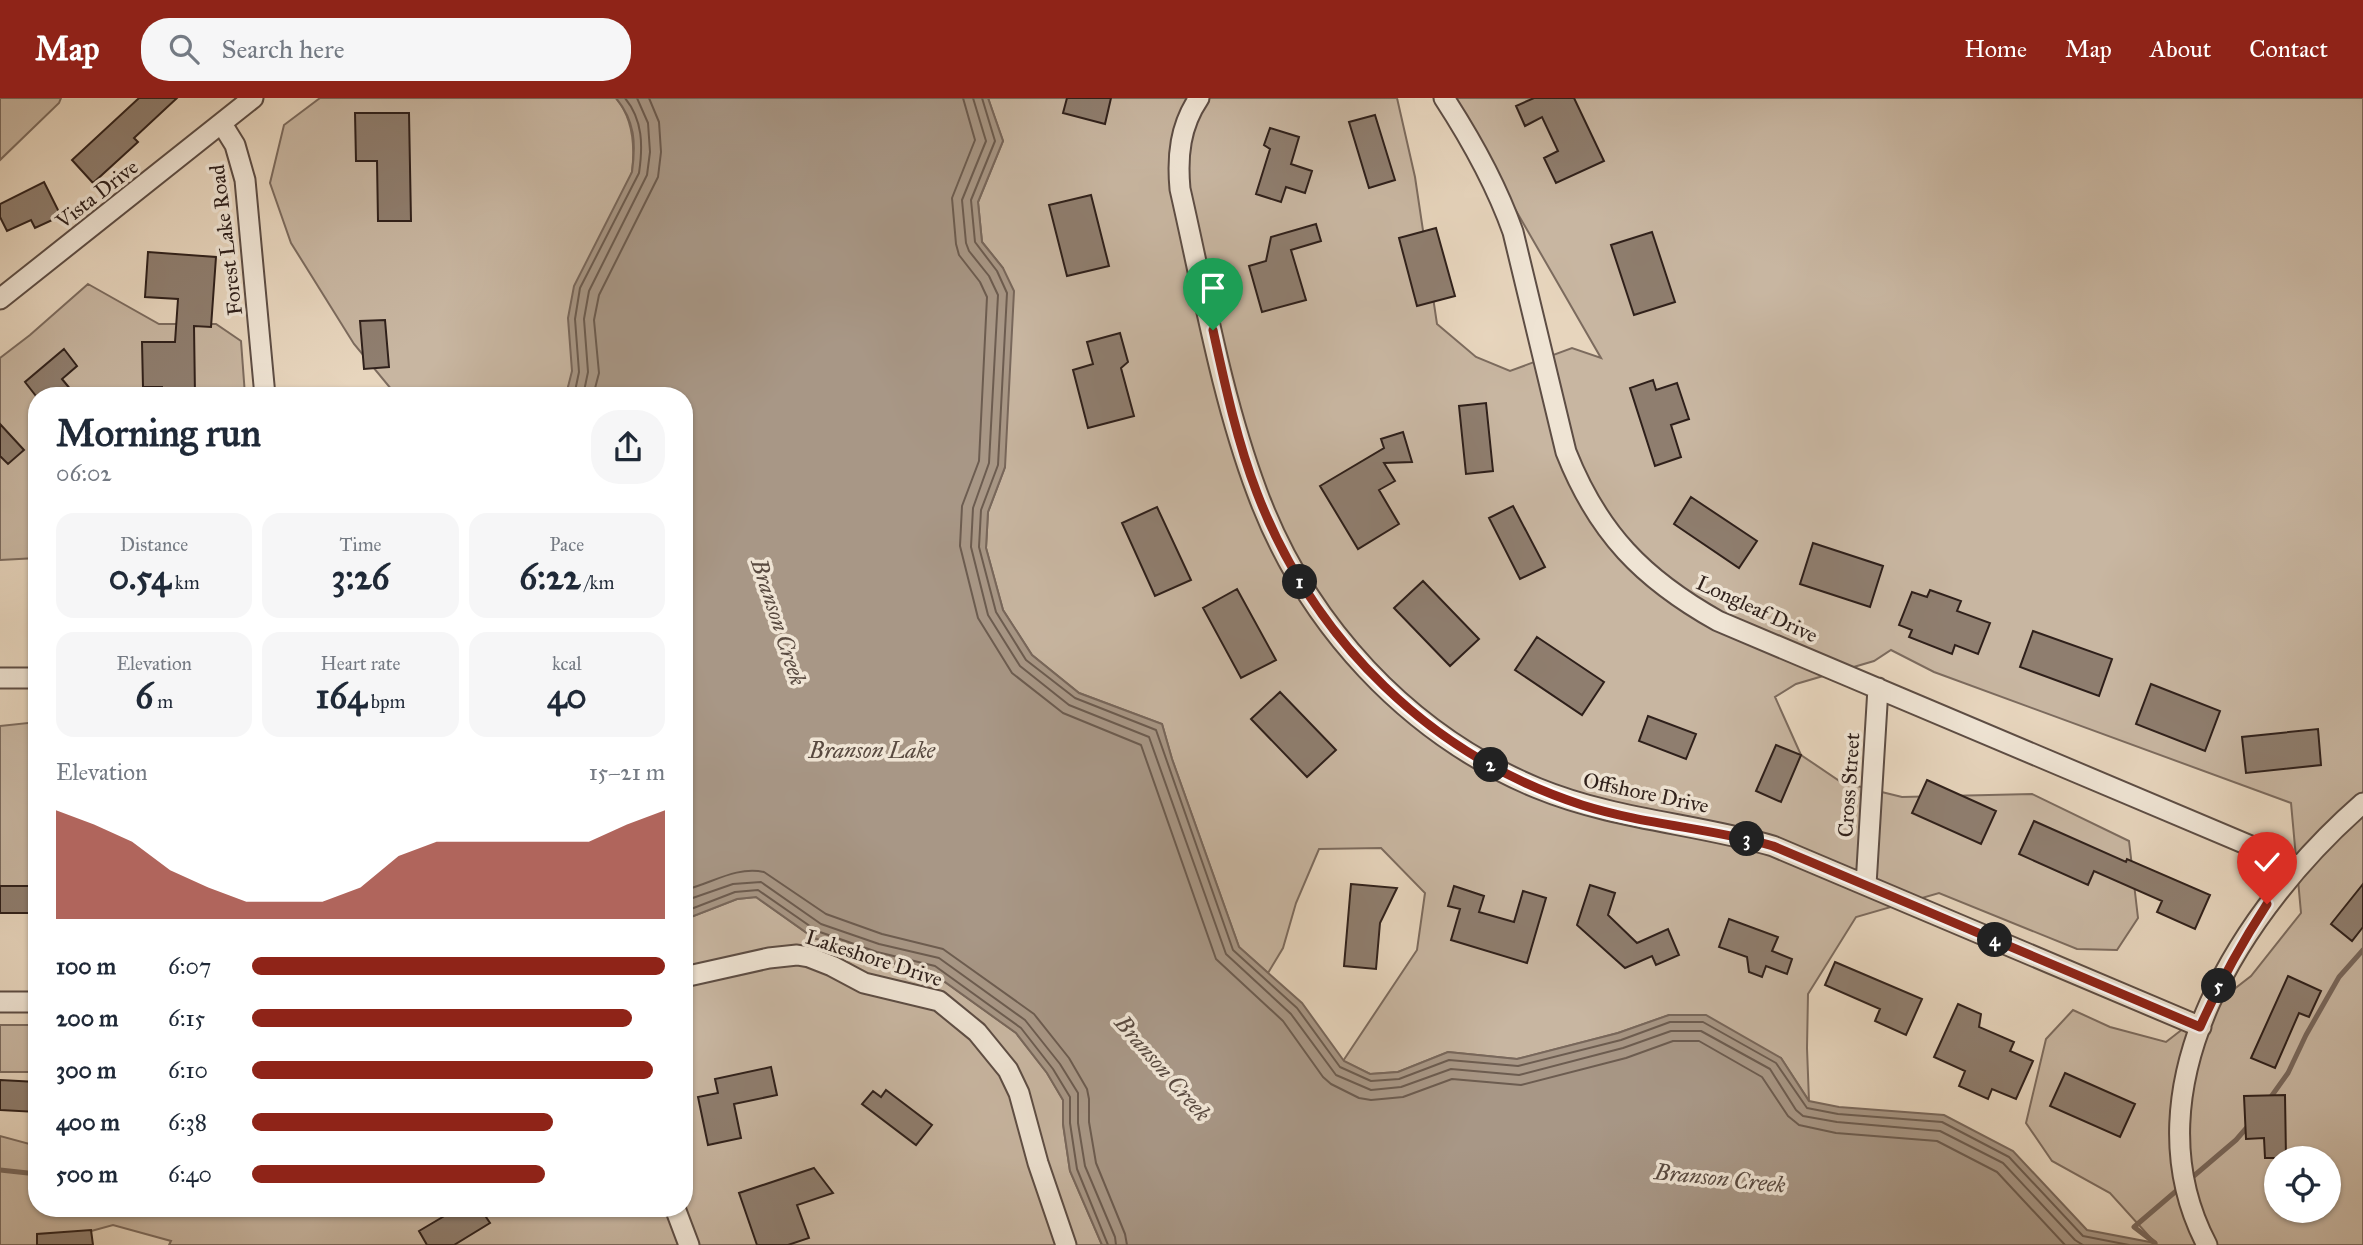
<!DOCTYPE html>
<html lang="en">
<head>
<meta charset="utf-8">
<style>
  :root { --surface:#fff; --page:#f6f6f7; --text:#1f2937; --muted:#747a83; --accent:#8f2418 }
  body { margin:0; font-family:"IM FELL Great Primer",serif; background:var(--page); color:var(--text); height:100vh; display:flex; flex-direction:column; font-size:26px; white-space:nowrap }
  * { box-sizing:border-box; margin:0 }
  p { font-size:23px; color:var(--muted) }
  .icon { flex:none; width:38px; height:38px; fill:none; stroke:currentColor; stroke-width:2; stroke-linecap:round; stroke-linejoin:round }
  .map { position:relative; flex:1; overflow:hidden }
  .panel { position:absolute; left:28px; top:289px; width:665px; height:830px; display:flex; flex-direction:column; background:var(--surface); border-radius:28px; box-shadow:0 2px 5px #0004 }
  .panel>* { flex:none }
  .fabs { position:absolute; left:2264px; top:1048px; display:grid; gap:14px }
  .fabs a { display:grid; place-items:center; width:77px; height:77px; border-radius:50%; background:var(--surface); box-shadow:0 2px 5px #0004; font-size:35px }
  .pin { position:absolute; display:grid; place-items:center; width:60px; height:60px; color:#fff; margin:-72px -30px; border-radius:50% 50% 50% 0; rotate:-45deg; box-shadow:0 0 7px #0007 }
  .pin .icon { rotate:45deg }
  .km { position:absolute; width:35px; height:35px; margin:-18px; border-radius:50%; background:#222; color:#fff; font-size:19px; line-height:35px; text-align:center }
  .round { display:grid; place-items:center; flex:none; width:74px; height:74px; border-radius:28px; background:var(--page) }
  .headline { display:flex; align-items:center; justify-content:space-between; height:119px; padding:0 28px }
  h1 { font-size:38px; font-weight:800; line-height:52px }
  .stats { display:grid; grid-template-columns:repeat(3,1fr); gap:10px; height:119px; padding:7px 28px }
  .stats div { display:grid; align-content:center; border-radius:18px; background:var(--page); text-align:center }
  .stats b { font-size:35px; font-weight:800 }
  .stats small { font-size:19px; font-weight:400 }
  .stats p { font-size:19px }
  .chart { height:196px; padding:14px 28px }
  .chart p { display:flex; justify-content:space-between }
  .chart svg { width:100%; height:126px; margin-top:7px; fill:var(--accent); opacity:.7 }
  ul { padding:0 28px; list-style:none; font-size:23px }
  li { display:grid; grid-template-columns:112px 84px 1fr; align-items:center; height:52px }
  li i { height:18px; border-radius:9px; background:var(--accent) }
  header { display:flex; align-items:center; gap:42px; box-sizing:border-box; height:98px; padding:0 35px; background:var(--accent); color:#fff }
  header strong { font-size:33px }
  nav { display:flex; gap:38px; margin-inline-start:auto; font-size:24px }
  .search { width:490px; height:63px; background:var(--page); display:flex; align-items:center; gap:18px; box-sizing:border-box; padding:0 24px; border-radius:28px; color:var(--muted); font-size:26px }
  .map>svg:first-child { display:block }
</style>
</head>
<body>
<header>
<strong>Map</strong>
<div class="search"><svg class="icon" aria-label="search" viewBox="0 0 24 24"><circle cx="10" cy="10" r="6"/><path d="M15 15l6 6"/></svg>Search here</div>
<nav><a>Home</a><a>Map</a><a>About</a><a>Contact</a></nav>
</header>
<div class="map">
<svg width="2363" height="1147" viewBox="0 0 2363 1147">
  <rect width="100%" height="100%" fill="#e7d5bd"/>
  <filter id="stains"><feTurbulence type="fractalNoise" baseFrequency=".00286" numOctaves="4"/><feColorMatrix values="0 0 0 0 .2 0 0 0 0 .09 0 0 0 0 .02 0 0 0 .5 -.17"/></filter>
  <radialGradient id="worn" r=".72"><stop offset=".6" stop-color="#630" stop-opacity="0"/><stop offset="1" stop-color="#630" stop-opacity=".3"/></radialGradient>
  <!-- green -->
  <path fill="#c8b6a1" stroke="#7c6b5e" stroke-width="2" fill-rule="evenodd" d="M0,0h61l-2,5 -59,57z
    M320,0h296c17,20 19,49 16,74l-66,223h-170l-42,-51 -63,-101 -21,-60 14,-58z
    M988,0h409l18,79 22,147 39,33 34,14 62,-23 29,10 -150,-260h912v1147h-206l-47,-52 -58,-32 -26,-38 20,-84 27,-29 37,17 56,15 85,-66 50,-63 -10,-110 -357,-131 -43,-22 -17,11 -78,23 -21,13 26,58 40,27 61,15 130,-3 97,47 9,77 -21,32 -40,-1 -138,-56 -83,24 -48,77 -1,54 2,53 -28,-43 -112,-43 -51,18 -101,26 -69,-7 -50,20 -28,2 -27,-13 74,-111 8,-57 -44,-45 -62,1 -23,54 -13,45 -15,25 -29,-26 -67,-188 -10,-35 -83,-31 -47,-38 -29,-45 -17,-62 2,-36 17,-45 -2,-199 -21,-26 -4,-40 25,-61zM2277,1060h52v53h-52z
    M88,186l71,40h57l25,17 4,54 -208,1v162l-37,2v-202l30,-23z
    M37,624v181l-37,-4v-173z
    M756,799l58,41 61,21 56,13 85,61 31,40 16,27v24l7,47 32,74h-933l2,-4 -58,-16 -58,16 -5,4h-50v-109l37,10v62h647v-292l7,1 46,-18z
    M0,927h37v47h-37z"/>
  <!-- water -->
  <path fill="#a89786" stroke="#78675b" stroke-width="2" d="M616,0h372l15,43 -25,61 4,40 21,26 11,23 -9,176 -17,45 -2,36 17,62 29,45 47,38 83,31 10,35 67,188 63,56 42,58 26,13 28,-2 50,-20 69,7 101,-26 51,-18h37l75,43 28,43 30,6 105,8 69,36 74,79 68,13 2,2h-1055l-32,-74 -7,-47v-24l-16,-27 -31,-40 -85,-61 -56,-13 -61,-21 -58,-41 -19,2 -46,18 -7,-1v-520l-118,-1 6,-24 -4,-53 6,-32 58,-114c4,-29 3,-51 -16,-74z"/>
  <g fill="none" stroke-linecap="round" stroke-linejoin="round">
    <!-- shore -->
    <path stroke="#6c5c50" stroke-width="2" d="M963,0l12,42 -23,58 4,46 3,11 21,27 7,15 -8,164 -17,45 -2,40 18,72 34,55 51,40 78,32 75,214 67,62 40,56 8,7 28,14 12,2 32,-3 49,-18 69,6 105,-27 47,-17h26l63,36 26,39 11,9 37,8 101,8 60,31 68,73
      M973,0l13,43 -24,59 4,43 3,8 20,25 9,19 -9,168 -16,45 -2,39 17,68 32,51 49,39 80,32 77,217 65,60 45,61 35,15 30,-3 50,-18 68,6 104,-27 48,-17h30l69,38 26,41 7,6 34,6 103,9 63,32 72,77 8,5
      M982,0l13,43 -24,59 4,42 22,29 10,22 -9,172 -17,45 -2,37 17,65 30,48 49,38 81,32 77,220 64,58 43,59 31,14 28,-2 50,-19 69,6 103,-26 49,-18h33l73,41 31,45 31,6 104,8 67,35 74,79 46,9
      M574,298l5,-24 -4,-53 5,-31 59,-115c4,-27 4,-53 -14,-75
      M583,298l5,-24 -4,-53 5,-28 58,-116 3,-23 -2,-29 -11,-25
      M593,298l6,-23 -5,-53 5,-25 59,-118 3,-25 -2,-30 -10,-24
      M684,792c27,-6 51,-24 80,-18l62,42 56,20 61,15 91,65 35,44 18,31 2,10v23l7,41 29,71 2,11
      M684,803l49,-17 28,-2 60,42 58,20 60,14 86,62 35,44 18,29v30l7,43 30,71 1,8
      M684,812l7,-1 44,-17 23,-2 59,41 60,21 58,14 86,62 32,41 17,28v26l7,46 31,76"/>
    <!-- stream -->
    <path stroke="#78675b" stroke-width="5" d="M2268,1003l20,-28 18,-38 33,-58 24,-27
      M0,1072l37,4
      M2189,1082l47,-40 13,-15
      M2155,1145l-21,-16 48,-41"/>
  </g>
  <!-- building -->
  <path fill="#8f7e6f" stroke="#2f201b" stroke-width="2" d="M139,0h38l-43,40 4,4 -45,41 -21,-23z
    M1067,0h44l-6,26 -42,-11z
    M1534,0h40l30,63 -48,22 -12,-25 14,-7 -16,-34 -17,9 -9,-20z
    M355,15h54l2,108h-33l-1,-60h-21z
    M1375,17l20,65 -26,8 -20,-66z
    M1270,30l29,9 -8,27 21,7 -7,22 -19,-6 -5,15 -25,-8 14,-45 -6,-4z
    M44,84l17,34 -26,12 -4,-8 -24,11 -7,-14v-13z
    M1091,97l18,71 -42,10 -18,-71z
    M1316,126l5,17 -30,9 15,50 -44,12 -13,-46 17,-5 5,-24z
    M1436,130l19,68 -38,10 -18,-68z
    M1652,134l23,70 -41,13 -23,-70z
    M148,154l68,5 -5,70 -17,-1 1,70h-32l-1,-9h-19l-1,-45h33l3,-43 -33,-2z
    M385,222l4,47 -25,2 -4,-48z
    M1120,235l8,29 -7,6 13,48 -46,12 -15,-58 20,-6 -6,-22z
    M64,251l13,17 -15,13 14,17h-40l-11,-14z
    M1653,282l3,10 21,-7 12,36 -18,6 10,32 -26,9 -25,-78z
    M1486,305l7,68 -27,3 -7,-68z
    M0,326l24,26 -16,14 -8,-8z
    M1403,334l9,30 -28,1 11,18 -16,9 20,34 -41,25 -38,-63 64,-38 -3,-9z
    M1691,399l66,44 -18,27 -65,-44z
    M1513,408l32,61 -25,12 -31,-61z
    M1157,409l34,73 -36,16 -33,-73z
    M1813,445l70,23 -13,41 -70,-23z
    M1423,483l56,58 -29,27 -56,-58z
    M1237,491l39,71 -35,18 -38,-70z
    M1930,492l31,11 -4,10 33,12 -12,31 -23,-9 -3,9 -43,-17 3,-7 -13,-5 13,-33 15,5z
    M2033,533l79,28 -13,37 -79,-29z
    M1537,539l67,45 -22,33 -67,-45z
    M2151,586l69,27 -15,40 -69,-27z
    M1280,594l56,58 -29,27 -56,-58z
    M1648,618l48,18 -10,25 -47,-18z
    M2318,631l3,36 -75,8 -4,-36z
    M1776,647l25,10 -20,47 -25,-11z
    M1927,682l69,31 -15,33 -69,-31z
    M2034,723l92,41 1,-3 83,36 -15,34 -38,-17 5,-11 -68,-30 -6,14 -69,-31z
    M1351,786l46,4 -17,35 -4,46 -32,-3z
    M2363,786v43l-11,14 -21,-17z
    M1590,787l25,8 -7,22 29,28 31,-14 11,26 -23,10 -4,-9 -27,12 -48,-43z
    M0,788h37v27h-37z
    M1454,788l30,10 -5,16 35,10 9,-31 23,7 -19,65 -76,-23 9,-31 -12,-3z
    M1729,821l49,18 -6,14 20,8 -5,15 -21,-8 -4,11 -13,-5 -2,-15 -28,-10z
    M1835,864l87,37 -16,36 -31,-14 5,-12 -55,-24z
    M2288,878l33,15 -12,26 -10,-4 -24,55 -24,-10z
    M1958,906l23,10 -2,13 35,15 -4,9 23,10 -17,38 -24,-10 -4,10 -29,-13 6,-15 -31,-14z
    M771,969l6,28 -43,9 7,34 -33,7 -10,-48 20,-4 -3,-14z
    M2065,975l70,31 -15,33 -70,-31z
    M0,982l37,2v30l-37,-2z
    M886,992l46,35 -16,20 -54,-41 11,-13 8,6z
    M2285,997l1,63h-21l-1,-20 -18,1 -2,-43z
    M814,1070l19,25 -36,12 12,33 -21,7h-31l-18,-52z
    M458,1110h22l10,15 -36,22h-27l-8,-14z
    M91,1132l2,15h-56v-11z"/>
  <g fill="none" stroke-linecap="round" stroke-linejoin="round">
    <!-- minor casing -->
    <g stroke="#5d4d44" stroke-width="23">
      <path id="minor" d="M1199,0c-19,28 -22,58 -19,91 23,100 41,207 77,303 49,132 150,242 280,296 78,32 157,35 236,58l428,181
        M1444,0c28,43 52,86 69,134l53,220c32,81 77,127 152,169l580,245
        M222,26l13,21 10,35 20,216
        M0,201l253,-201
        M0,580h37
        M1866,787l12,-197
        M684,879l85,-19 28,-3 12,2 23,9 32,17 75,18 38,31 31,38 11,23 19,70 28,82
        M0,904h37
        M675,1110l14,37
        M2207,1147c-83,-158 38,-339 156,-442"/>
    </g>
    <!-- minor -->
    <use href="#minor" stroke="#efe4d4" stroke-width="19"/>
  </g>
  <g fill="none" stroke-linecap="round" stroke-linejoin="round">
    <!-- route casing -->
    <g stroke="#fff" stroke-width="14">
      <path id="route" d="M1213,232c12,55 24,111 44,163 57,148 174,263 325,312 63,20 129,23 191,41l427,181c19,-43 41,-83 67,-123"/>
    </g>
    <!-- route -->
    <use href="#route" stroke="#8f2418" stroke-width="9"/>
  </g>
  <g text-anchor="middle" stroke-width="7" stroke-linejoin="round" paint-order="stroke">
    <!-- street labels -->
    <g font-size="21" fill="#2f201b" stroke="#efe4d4">
      <text transform="translate(97 96) rotate(-38)" y="7">Vista Drive</text>
      <text transform="translate(226 142) rotate(-97)" y="7">Forest Lake Road</text>
      <text transform="translate(1757 511) rotate(25)" y="7">Longleaf Drive</text>
      <text transform="translate(1849 687) rotate(-86)" y="7">Cross Street</text>
      <text transform="translate(1646 695) rotate(12)" y="7">Offshore Drive</text>
      <text transform="translate(874 860) rotate(18)" y="7">Lakeshore Drive</text>
    </g>
    <!-- water labels -->
    <g font-size="23" font-style="italic" fill="#594a40" stroke="#efe4d4">
      <text transform="translate(779 524) rotate(72)" y="8">Branson Creek</text>
      <text x="872" y="660">Branson Lake</text>
      <text transform="translate(1163 970) rotate(49)" y="8">Branson Creek</text>
      <text transform="translate(1720 1080) rotate(6)" y="8">Branson Creek</text>
    </g>
  </g>
  <rect width="100%" height="100%" filter="url(#stains)"/>
  <rect width="100%" height="100%" fill="url(#worn)"/>
</svg>
<div class="fabs">
<a><svg class="icon" aria-label="locate" viewBox="0 0 24 24"><circle cx="12" cy="12" r="6"/><path d="M12 2v4M12 18v4M2 12h4M18 12h4"/></svg></a>
</div>
<div class="pin" style="left:1213px;top:232px;background:#1e9e55"><svg class="icon" aria-label="arrive" viewBox="0 0 24 24"><path d="M6 21V4h12l-3 4 3 4H6"/></svg></div>
<div class="pin" style="left:2267px;top:806px;background:#d93025"><svg class="icon" aria-label="check" viewBox="0 0 24 24"><path d="M5 12l5 5 9-10"/></svg></div>
<b class="km" style="left:1300px;top:484px">1</b>
<b class="km" style="left:1491px;top:667px">2</b>
<b class="km" style="left:1747px;top:741px">3</b>
<b class="km" style="left:1995px;top:842px">4</b>
<b class="km" style="left:2219px;top:888px">5</b>
<section class="panel">
<div class="headline"><div><h1>Morning run</h1><p>06:02</p></div><a class="round"><svg class="icon" aria-label="share" viewBox="0 0 24 24"><path d="M12 15V3M7 8l5-5 5 5M5 13v7h14v-7"/></svg></a></div>
<div class="stats">
<div><p>Distance</p><b>0.54<small> km</small></b></div>
<div><p>Time</p><b>3:26</b></div>
<div><p>Pace</p><b>6:22<small> /km</small></b></div>
</div>
<div class="stats">
<div><p>Elevation</p><b>6<small> m</small></b></div>
<div><p>Heart rate</p><b>164<small> bpm</small></b></div>
<div><p>kcal</p><b>40</b></div>
</div>
<div class="chart"><p><span>Elevation</span>15–21 m</p>
<svg viewBox="0 0 160 44" preserveAspectRatio="none"><path d="M0 44V6L10 11L20 17L30 27L40 33L50 38L60 38L70 38L80 33L90 22L100 17L110 17L120 17L130 17L140 17L150 11L160 6V44z"/></svg>
</div>
<ul>
<li><b>100 m</b>6:07<i style="width:100%"></i></li>
<li><b>200 m</b>6:15<i style="width:92%"></i></li>
<li><b>300 m</b>6:10<i style="width:97%"></i></li>
<li><b>400 m</b>6:38<i style="width:73%"></i></li>
<li><b>500 m</b>6:40<i style="width:71%"></i></li>
</ul>
</section>
</div>
</body>
</html>
